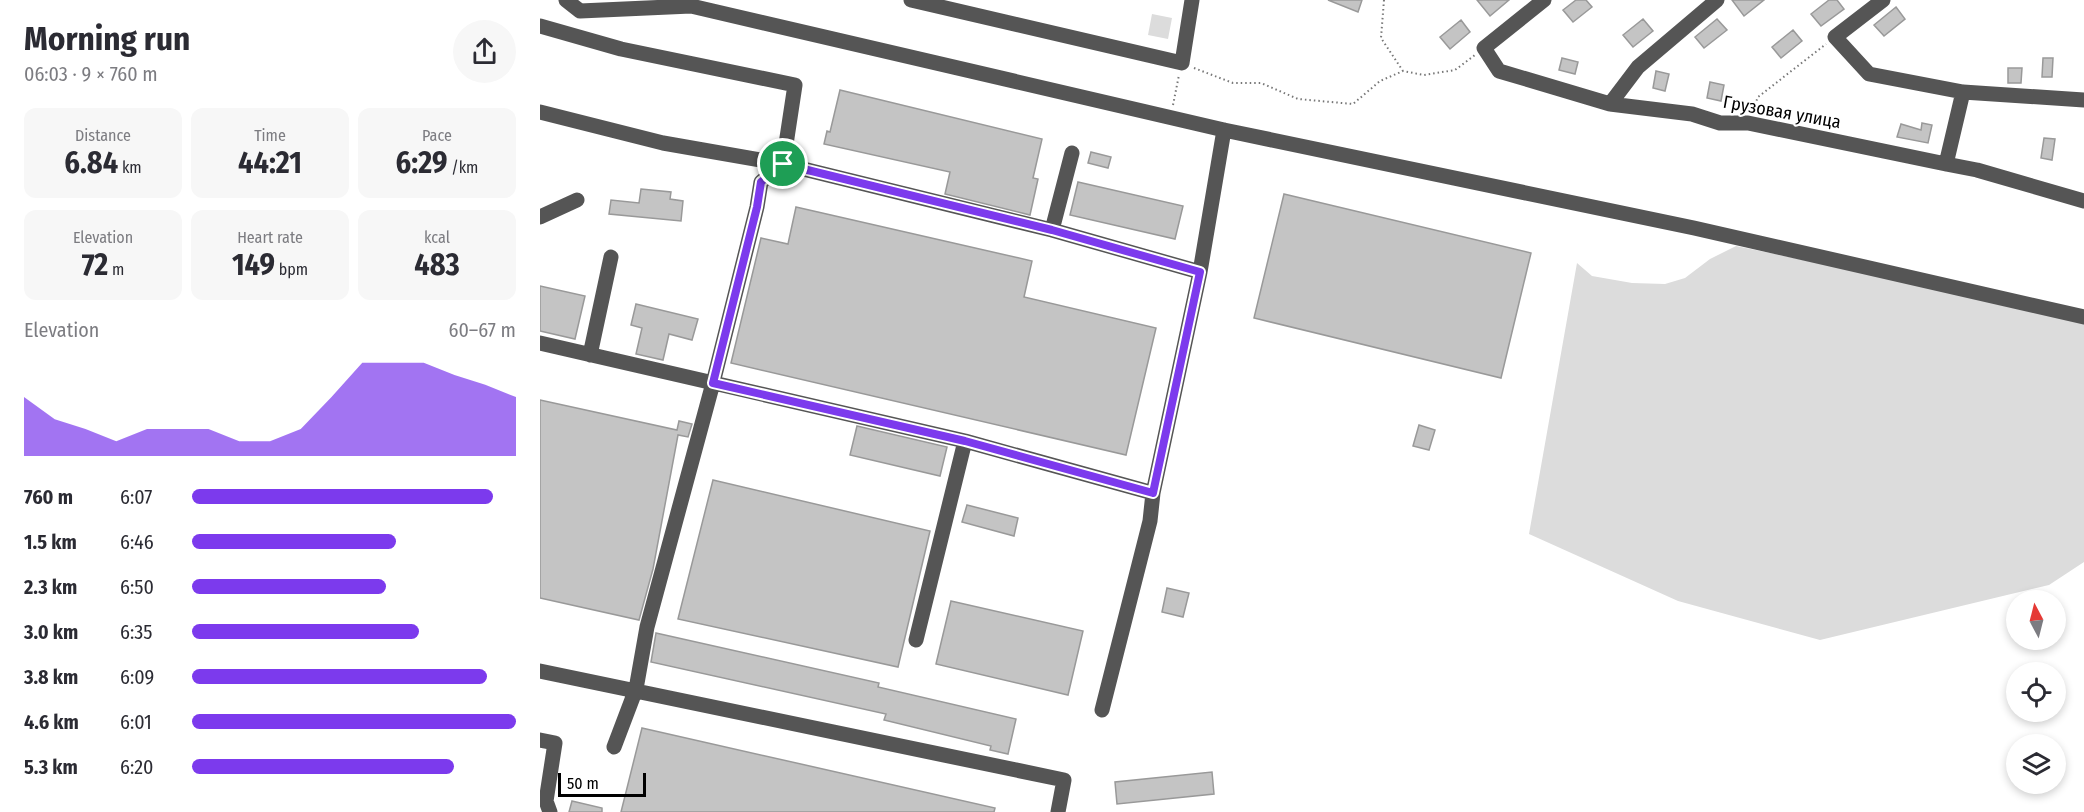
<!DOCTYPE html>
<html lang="en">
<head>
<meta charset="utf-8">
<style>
  :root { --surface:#fff; --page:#f7f7f7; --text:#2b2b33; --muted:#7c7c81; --accent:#7c3aed }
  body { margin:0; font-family:"Fira Sans Condensed",sans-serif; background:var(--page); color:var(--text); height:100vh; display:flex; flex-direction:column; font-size:22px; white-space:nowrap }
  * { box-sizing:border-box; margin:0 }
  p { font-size:20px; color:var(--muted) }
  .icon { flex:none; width:33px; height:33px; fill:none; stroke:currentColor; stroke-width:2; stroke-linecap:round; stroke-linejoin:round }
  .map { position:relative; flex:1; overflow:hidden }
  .details { display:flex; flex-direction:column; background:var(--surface); width:540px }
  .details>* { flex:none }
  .needle { width:39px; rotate:353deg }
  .controls { position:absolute; left:1466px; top:590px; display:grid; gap:12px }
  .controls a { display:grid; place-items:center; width:60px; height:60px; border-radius:50%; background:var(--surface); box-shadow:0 3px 9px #0003; font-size:30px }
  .scale { position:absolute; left:18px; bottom:15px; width:88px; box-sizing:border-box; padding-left:6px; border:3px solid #000; border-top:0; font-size:16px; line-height:21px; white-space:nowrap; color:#000; -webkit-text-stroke:4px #fff; paint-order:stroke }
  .pin { position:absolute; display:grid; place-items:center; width:51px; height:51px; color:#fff; margin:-26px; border:3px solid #fff; border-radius:50%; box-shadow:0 2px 6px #0007 }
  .round { display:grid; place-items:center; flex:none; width:63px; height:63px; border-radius:32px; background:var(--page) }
  .overview { display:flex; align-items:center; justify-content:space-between; height:102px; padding:0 24px }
  h1 { font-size:33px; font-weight:700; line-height:45px }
  .metrics { display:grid; grid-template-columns:repeat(3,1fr); gap:9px; height:102px; padding:6px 24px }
  .metrics div { display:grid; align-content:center; border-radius:12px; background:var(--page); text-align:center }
  .metrics b { font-size:30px; font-weight:700 }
  .metrics small { font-size:16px; font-weight:400 }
  .metrics p { font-size:16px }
  .chart { height:168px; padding:12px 24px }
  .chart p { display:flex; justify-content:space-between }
  .chart svg { width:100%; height:108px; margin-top:6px; fill:var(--accent); opacity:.7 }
  ul { padding:0 24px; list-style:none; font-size:20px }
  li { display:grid; grid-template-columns:96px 72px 1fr; align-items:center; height:45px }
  li i { height:15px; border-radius:8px; background:var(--accent) }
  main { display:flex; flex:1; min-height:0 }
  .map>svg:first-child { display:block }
</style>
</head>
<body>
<main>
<section class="details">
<div class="overview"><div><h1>Morning run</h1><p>06:03 · 9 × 760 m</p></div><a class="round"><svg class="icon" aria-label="share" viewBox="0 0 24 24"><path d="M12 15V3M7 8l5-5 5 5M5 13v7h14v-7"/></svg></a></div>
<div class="metrics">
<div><p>Distance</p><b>6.84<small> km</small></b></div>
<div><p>Time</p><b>44:21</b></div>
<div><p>Pace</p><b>6:29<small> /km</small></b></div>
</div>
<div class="metrics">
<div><p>Elevation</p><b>72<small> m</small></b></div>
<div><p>Heart rate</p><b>149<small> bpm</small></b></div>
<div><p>kcal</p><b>483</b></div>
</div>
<div class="chart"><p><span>Elevation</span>60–67 m</p>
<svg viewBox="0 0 160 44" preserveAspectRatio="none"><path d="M0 44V20L10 29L20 33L30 38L40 33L50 33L60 33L70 38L80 38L90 33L100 20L110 6L120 6L130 6L140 11L150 15L160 20V44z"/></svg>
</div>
<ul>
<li><b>760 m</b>6:07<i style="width:93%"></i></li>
<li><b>1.5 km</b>6:46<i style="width:63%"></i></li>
<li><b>2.3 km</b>6:50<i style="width:60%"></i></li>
<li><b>3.0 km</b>6:35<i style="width:70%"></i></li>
<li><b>3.8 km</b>6:09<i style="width:91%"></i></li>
<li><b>4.6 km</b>6:01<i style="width:100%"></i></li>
<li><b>5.3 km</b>6:20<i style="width:81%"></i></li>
</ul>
</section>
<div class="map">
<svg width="1544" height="812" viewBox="0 0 1544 812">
  <rect width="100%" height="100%" fill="#fff"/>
  <!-- green -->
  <path fill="#dcdcdc" d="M612,14l20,4 -4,21 -20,-4z
    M1196,246l348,72v244l-35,23 -229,55 -142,-39 -149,-67 48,-271 15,13 40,7 33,1 20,-6 25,-19z"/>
  <!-- building -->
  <path fill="#c4c4c4" stroke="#999" stroke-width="1.5" d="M788,0h34l-4,12z
    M937,0h32l-19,16z
    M1036,0h10l6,7 -19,15 -10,-12z
    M1192,0h32l-20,16z
    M1289,0h8l7,9 -23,17 -10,-12z
    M1356,7l9,12 -21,17 -10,-11z
    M1103,19l10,12 -20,16 -10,-12z
    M1177,19l10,11 -23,18 -9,-11z
    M921,20l9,12 -20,17 -10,-12z
    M1253,30l9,11 -21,17 -9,-11z
    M1022,58l16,4 -3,12 -16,-4z
    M1503,58h10l-1,19h-10z
    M1468,68h14l-1,15h-13z
    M1116,71l13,3 -4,17 -12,-3z
    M1170,82l14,3 -3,16 -14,-3z
    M300,90l202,49 -9,39 5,1 -8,36 -85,-21 5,-22 -126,-28 3,-13 3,1z
    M1382,123l10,2 -4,18 -31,-6 4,-13 20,6z
    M1504,138l11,1 -3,21 -11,-2z
    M551,152l20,5 -3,11 -20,-5z
    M538,182l105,24 -8,33 -105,-24z
    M101,189l30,3 -1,7 13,2 -2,20 -72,-7 2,-14 28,3z
    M744,194l247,59 -30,125 -247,-60z
    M256,207l236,54 -8,36 132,31 -30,127 -395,-92 30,-125 27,6z
    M0,286l45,10 -10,43 -35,-8z
    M96,304l62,15 -6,21 -23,-6 -6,26 -27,-6 6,-26 -11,-3z
    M0,400l137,30 2,-9 13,3 -4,13 -10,-2 -25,134 -14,51 -99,-22z
    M879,425l16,5 -6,20 -16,-4z
    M317,426l90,21 -7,29 -90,-21z
    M173,480l217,51 -32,136 -220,-48z
    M427,505l51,13 -4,18 -52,-14z
    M627,588l22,5 -6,24 -21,-5z
    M411,601l132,30 -15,64 -132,-31z
    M116,633l223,50 -1,4 138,32 -8,35 -18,-4 1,-4 -107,-26 2,-6 -235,-52z
    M102,728l353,80 -1,4h-373z
    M672,772l2,22 -97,10 -2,-22z
    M32,801l30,7v4h-33z"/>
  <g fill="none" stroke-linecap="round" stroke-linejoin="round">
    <!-- path -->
    <path stroke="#777" stroke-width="2" stroke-dasharray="1.5 3" stroke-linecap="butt" d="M844,0l-3,38 22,33
      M654,68l39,15h28l37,16 55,5 27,-23 23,-10 21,4 31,-5 20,-15
      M633,105l6,-30
      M1213,109l5,-12 68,-53"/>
    <!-- minor -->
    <path stroke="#555" stroke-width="15" d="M26,0l14,11 111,-5 533,124 470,98 390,89
      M371,0l271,63 10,-63
      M1004,0l-60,48 15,23 111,33 82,10 28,9h28l198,41 31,6 107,31
      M1343,0l-48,37 34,37 94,18 121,8
      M0,26l81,23 174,36 -12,79 -22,18 -4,25 -44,176 -66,244 -11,62 -22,58
      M1070,104l28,-37 79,-67
      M0,112l123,31 120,21 269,66 148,42
      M1406,164l17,-72
      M0,217l37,-17
      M512,230l20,-77
      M0,343l425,98 188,52
      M50,355l21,-98
      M376,640l49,-199
      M0,671l524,109 -6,32
      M562,710l48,-189 3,-28 47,-221 24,-142
      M0,740l15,3 -9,58 4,11"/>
  </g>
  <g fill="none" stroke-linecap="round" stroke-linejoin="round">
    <!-- route casing -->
    <g stroke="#fff" stroke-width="12">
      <path id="route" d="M243,164l269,66 148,42 -47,221 -188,-52 -252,-58 44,-176 4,-25z"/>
    </g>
    <!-- route -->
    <use href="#route" stroke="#7c3aed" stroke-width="8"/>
  </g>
  <g text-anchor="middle" stroke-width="4.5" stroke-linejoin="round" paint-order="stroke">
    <!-- street labels -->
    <g font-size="18" fill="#000" stroke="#fff">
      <text transform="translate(1242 112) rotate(10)" y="6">Грузовая улица</text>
    </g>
  </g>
</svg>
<div class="controls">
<a><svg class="needle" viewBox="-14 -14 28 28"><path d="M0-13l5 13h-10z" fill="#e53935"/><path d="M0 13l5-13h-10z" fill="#7c7c81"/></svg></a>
<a><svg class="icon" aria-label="locate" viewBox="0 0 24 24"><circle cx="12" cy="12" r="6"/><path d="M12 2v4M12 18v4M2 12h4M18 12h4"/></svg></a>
<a><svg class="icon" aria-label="layers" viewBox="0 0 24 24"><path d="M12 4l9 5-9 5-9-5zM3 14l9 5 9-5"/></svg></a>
</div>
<div class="scale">50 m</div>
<div class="pin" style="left:243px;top:164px;background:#1e9e55"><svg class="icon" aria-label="arrive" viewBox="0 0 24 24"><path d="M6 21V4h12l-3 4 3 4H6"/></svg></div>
</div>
</main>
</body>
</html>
